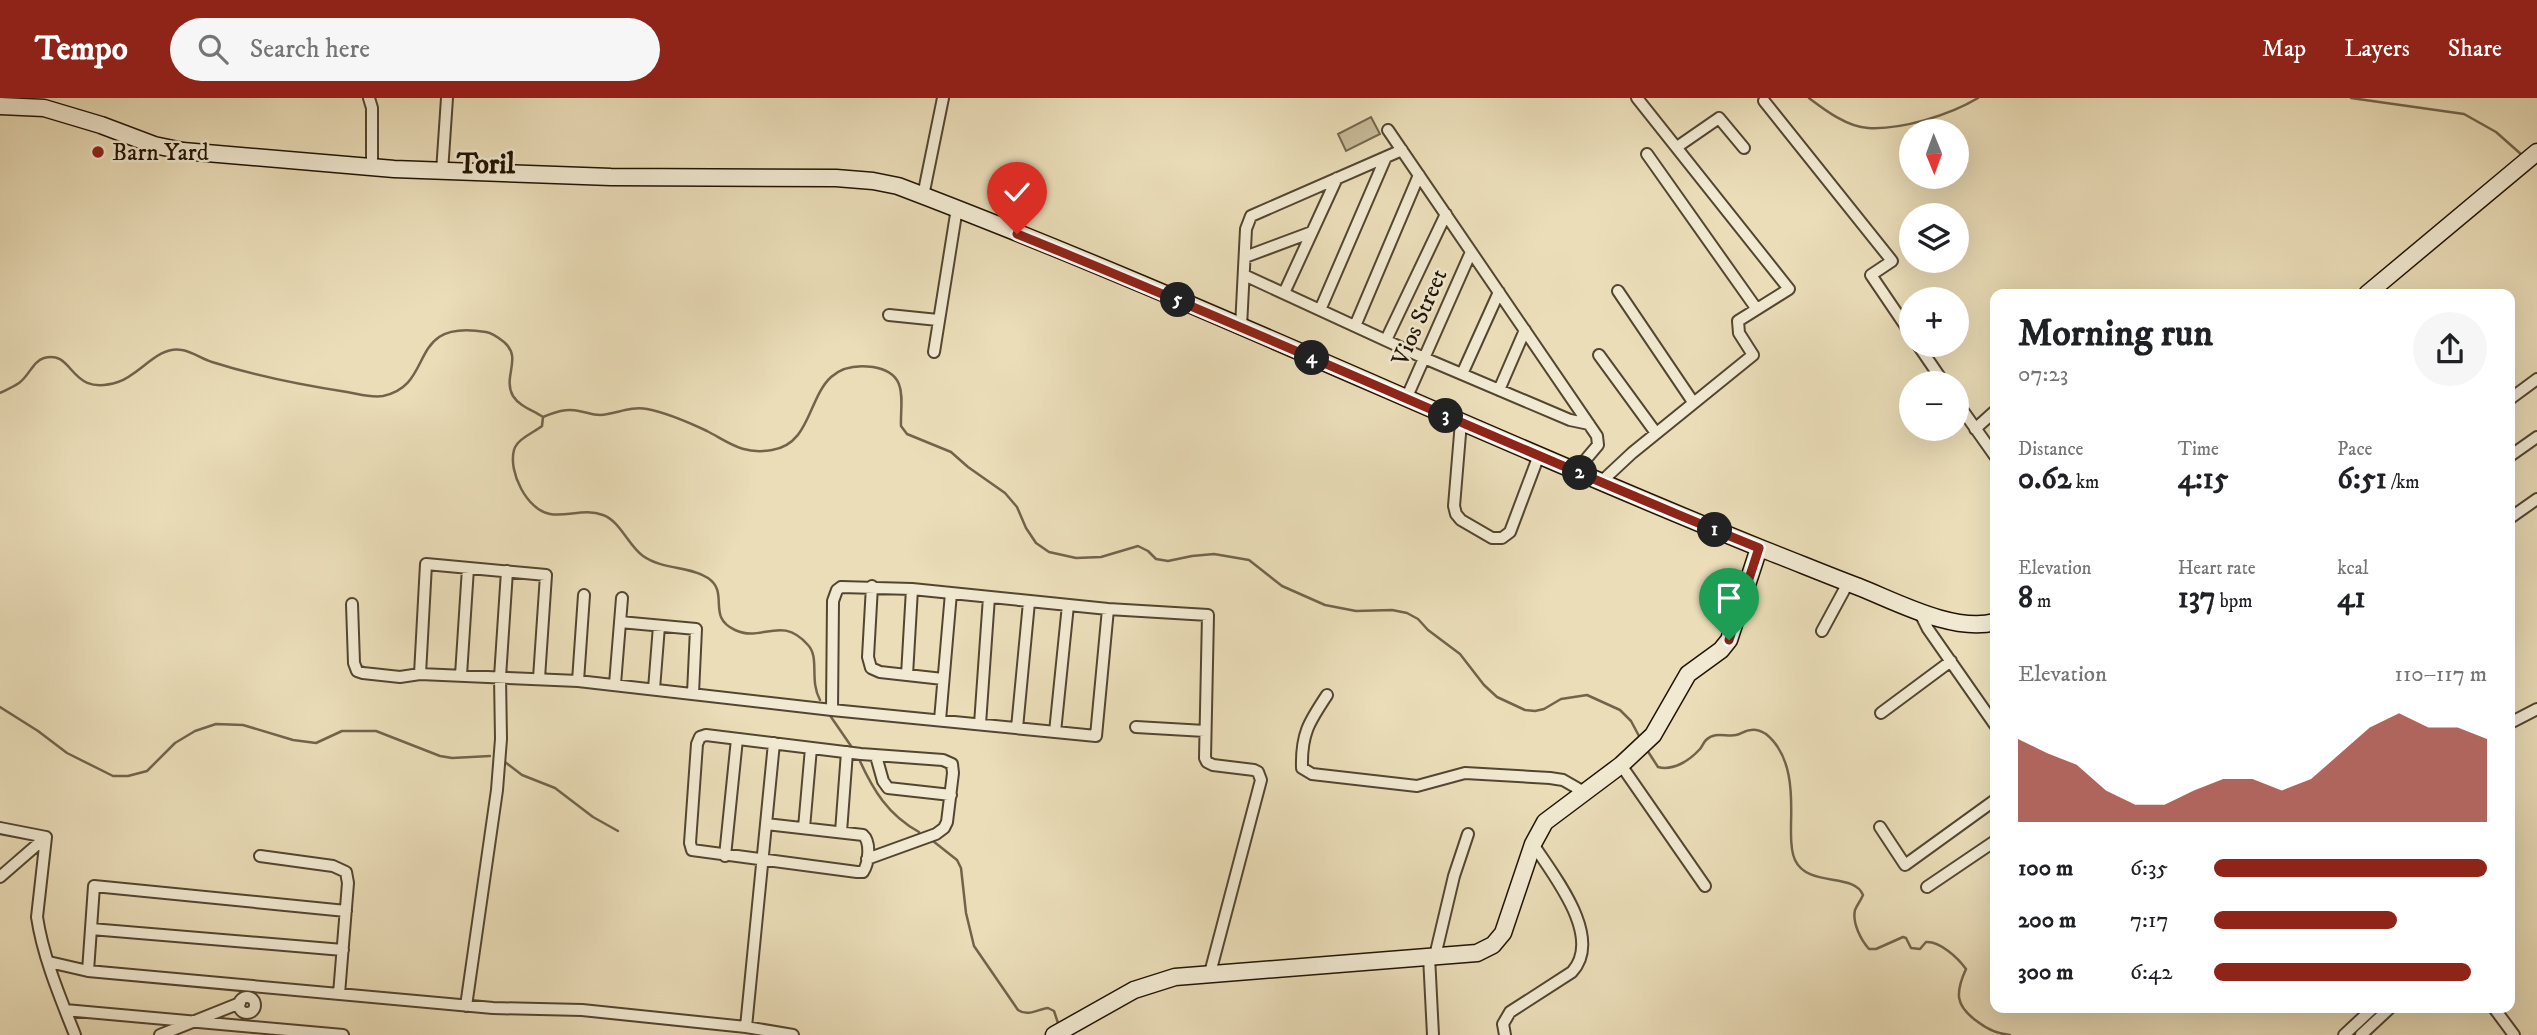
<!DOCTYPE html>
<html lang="en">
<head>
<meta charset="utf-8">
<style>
  :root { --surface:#fff; --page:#f6f6f6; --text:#202124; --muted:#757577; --accent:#8f2418 }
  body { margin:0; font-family:"IM FELL DW Pica",serif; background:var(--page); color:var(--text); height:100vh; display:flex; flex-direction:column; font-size:26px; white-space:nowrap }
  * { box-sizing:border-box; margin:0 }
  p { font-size:23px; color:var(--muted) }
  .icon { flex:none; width:38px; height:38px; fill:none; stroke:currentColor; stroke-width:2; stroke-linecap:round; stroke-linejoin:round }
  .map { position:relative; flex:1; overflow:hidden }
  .drawer { position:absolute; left:1990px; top:191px; width:525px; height:724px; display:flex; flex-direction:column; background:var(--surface); border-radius:14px; box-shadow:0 7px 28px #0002 }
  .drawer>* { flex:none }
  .needle { width:46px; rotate:179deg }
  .buttons { position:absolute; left:1899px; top:21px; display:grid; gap:14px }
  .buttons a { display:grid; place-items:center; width:70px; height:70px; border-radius:50%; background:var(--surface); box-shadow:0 7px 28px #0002; font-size:35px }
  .pin { position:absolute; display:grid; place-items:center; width:60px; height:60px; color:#fff; margin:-72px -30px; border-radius:50% 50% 50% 0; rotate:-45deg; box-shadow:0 0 7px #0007 }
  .pin .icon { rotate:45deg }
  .km { position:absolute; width:35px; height:35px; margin:-18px; border-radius:50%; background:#222; color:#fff; font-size:19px; line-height:35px; text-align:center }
  .round { display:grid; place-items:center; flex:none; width:74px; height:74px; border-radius:37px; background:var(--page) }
  .overview { display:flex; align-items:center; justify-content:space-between; height:119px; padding:0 28px }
  h1 { font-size:38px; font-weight:800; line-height:52px }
  .stats { display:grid; grid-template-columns:repeat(3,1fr); gap:10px; height:119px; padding:7px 28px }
  .stats div { display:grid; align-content:center }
  .stats b { font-size:30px; font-weight:800 }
  .stats small { font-size:19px; font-weight:400 }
  .stats p { font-size:19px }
  .chart { height:196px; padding:14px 28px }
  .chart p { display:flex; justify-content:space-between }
  .chart svg { width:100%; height:126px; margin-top:7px; fill:var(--accent); opacity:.7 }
  ul { padding:0 28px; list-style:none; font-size:23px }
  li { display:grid; grid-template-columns:112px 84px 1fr; align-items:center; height:52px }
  li i { height:18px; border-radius:9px; background:var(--accent) }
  header { display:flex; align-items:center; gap:42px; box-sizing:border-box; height:98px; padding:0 35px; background:var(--accent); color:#fff }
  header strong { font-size:33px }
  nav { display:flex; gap:38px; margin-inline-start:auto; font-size:24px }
  .search { width:490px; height:63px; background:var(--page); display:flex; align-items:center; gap:18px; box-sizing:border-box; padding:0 24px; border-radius:38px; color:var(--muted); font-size:26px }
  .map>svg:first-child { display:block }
</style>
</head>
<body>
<header>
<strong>Tempo</strong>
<div class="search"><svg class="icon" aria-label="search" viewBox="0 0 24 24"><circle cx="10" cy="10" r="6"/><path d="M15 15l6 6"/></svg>Search here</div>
<nav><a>Map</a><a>Layers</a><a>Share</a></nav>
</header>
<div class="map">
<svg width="2537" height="937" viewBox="0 0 2537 937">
  <rect width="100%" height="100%" fill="#eaddb8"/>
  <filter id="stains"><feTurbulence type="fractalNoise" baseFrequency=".00286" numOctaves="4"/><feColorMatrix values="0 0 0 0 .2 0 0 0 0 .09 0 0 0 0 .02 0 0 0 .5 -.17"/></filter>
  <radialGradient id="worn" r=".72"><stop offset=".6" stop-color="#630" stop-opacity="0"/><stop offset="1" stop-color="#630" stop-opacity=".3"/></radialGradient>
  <!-- green -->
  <path fill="#c8bb99" stroke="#74684e" stroke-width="2" d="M1371,19l9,17 -34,17 -8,-17z"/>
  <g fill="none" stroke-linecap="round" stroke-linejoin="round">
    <!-- stream -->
    <path stroke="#71644b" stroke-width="2.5" d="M1809,0c16,12 38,29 59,30 33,2 82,-13 110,-30
      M2351,0l113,16 32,18 26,23
      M0,295c6,-3 13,-6 19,-10 10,-7 14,-22 25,-25 31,-9 24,40 74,24 22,-7 40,-37 64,-32 11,2 20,9 30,12 44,14 89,23 135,30 12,2 24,6 36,4 54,-11 22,-78 103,-64 6,1 13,6 18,10 19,16 -2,35 9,54 7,11 20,14 30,21
      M543,319c12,-5 23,-9 36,-6 7,1 13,4 21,4 16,-1 30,-9 47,-6 21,4 41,13 60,22 23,12 36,24 65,19 53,-8 28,-93 101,-83 37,6 27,34 28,59l6,8 44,18 17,15 37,26 12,14 9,21 10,15 13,9 27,6 25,-1 37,-11 10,5 8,8 12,2 24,-5 22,-2 35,6 33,26 43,19 31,6 36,-1 15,3 11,6 10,11 32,24 24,31 13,12 28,13 10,1 9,-2 17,-10 26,-4 33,15 11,11 8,15
      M543,319l-1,9c-9,7 -25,13 -28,24 -6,22 13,60 36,64 17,3 35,-6 53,1 17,6 25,30 40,41 20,14 47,10 65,22 22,15 -2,39 27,52 27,13 46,-16 73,15 12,13 1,35 12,55
      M0,609l38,24 29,22 46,23h15l19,-5 28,-28 20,-12 21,-7 27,1 50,15 23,3 26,-12h34l64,25 12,2 38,-2
      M829,616l22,32
      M1647,652l11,17c15,4 31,-6 42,-18 2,-2 3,-6 6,-9 9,-9 20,-3 30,-5 5,-1 10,-5 15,-5 5,-1 10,1 15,4 26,21 26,59 25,90 0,11 -1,26 4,36 13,28 59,12 68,35 -2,5 -6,10 -8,15 -3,13 6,30 14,39h7l27,-12 3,1 5,10 9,1 6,-7c14,-1 32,16 40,27 -11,24 -11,37 12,53 9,7 21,12 32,13
      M859,661c14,31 29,56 60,73
      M505,664l17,13 33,13 38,29 25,14
      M933,743l24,19 4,8 5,45 8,33 44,64c10,7 20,-1 30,-2l6,3 4,12"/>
    <!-- street casing -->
    <g stroke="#534631" stroke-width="14">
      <path id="street" d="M369,0l3,10v59
        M1764,3l128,160 -21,14 40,59
        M1388,32l209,306 1,9 -22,26
        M1677,49l42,-29 25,30
        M1647,56l109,154
        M442,74l5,-74
        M923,98l20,-98
        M1245,159l67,-25
        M1244,177l180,83 146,62 19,4
        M1618,193l75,111
        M1284,195l53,-115
        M1320,212l66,-153
        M889,217l49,5
        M1355,228l64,-151
        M1241,229l5,-98 5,-13 151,-66
        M1386,242l60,-126
        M1918,247l26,38
        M934,254l23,-144
        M1599,257l57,78
        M1462,276l37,-82
        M1499,292l26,-60
        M1406,301l65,-147
        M2510,301l27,-20
        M1956,303l39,55
        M1461,324l-7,84 2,8 5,6 31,18h10l8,-6 29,-77
        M1975,331l20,-18
        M2510,358l27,-19
        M1601,384l31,-29 121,-98 -14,-22 -1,-12 51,-32 -152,-191
        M2510,420l27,-19
        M872,488l-4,71 3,11 9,4 63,7
        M352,506l2,59 3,8 6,2 37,4 20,-3 158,7 254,29 264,26 12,-127
        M1919,513l9,18 67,96
        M620,524l76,7 -3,64
        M1822,533l26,-48
        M420,576l6,-110 120,11 -7,103
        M461,577l7,-107
        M907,577l5,-86
        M578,583l6,-86
        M615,586l7,-86
        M654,591l5,-63
        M1327,597c-18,27 -26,39 -25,73l10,6 105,12 48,-13 85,5 13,2 21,12
        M832,612l1,-109 4,-11 4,-3 71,2 196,20 100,6 -3,143 2,4 6,3 41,5 4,2 3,8 -51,193
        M1881,615l70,-52
        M940,622l11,-127
        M2510,625l27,-14
        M980,626l9,-127
        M1136,629l69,4
        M1017,630l12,-126
        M1055,634l13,-127
        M876,658l7,25 5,7 63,7
        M1621,667l84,121
        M766,726l97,11c8,7 6,28 0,37h-6l-165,-22 -2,-7 7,-99 3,-7 6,-2 155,19 82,6 9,4 1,9 -6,49 -3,6 -8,6 -69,25
        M1880,729l25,38 90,-65
        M0,730l46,9
        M804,730l7,-80
        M841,734l6,-80
        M46,739l-9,80c6,40 23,80 38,118
        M260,758l73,10 13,6 2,11 -9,111
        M725,758l12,-117
        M0,779l46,-40
        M1927,789l68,-46
        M91,831l252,21
        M1429,858l4,79
        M1435,858l19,-80 14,-42
        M49,864l39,9 405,37 89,2 164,17 47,8
        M88,873l6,-85 252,25
        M239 907a8 8 0 1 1 16 0a8 8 0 1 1-16 0Z
        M466,908l31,-216 4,-51 -1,-62 7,-106
        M2494,910l20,27
        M65,912l278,25
        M746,929l28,-284
        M160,937l80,-32
        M1505,937l-2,-11 7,-12 62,-40c32,-35 -19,-97 -39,-128
        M2344,937l29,-27
        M2361,937l29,-27"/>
    </g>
    <!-- secondary casing -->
    <g stroke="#211404" stroke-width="19">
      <path id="secondary" d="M0,8l44,2 57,17 53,20 29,6 211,18 217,8 225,1 37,3 25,5c293,111 576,247 867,364 31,12 62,25 94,37 38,15 95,46 136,35
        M2367,196l170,-142
        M1054,937l80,-45 41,-13 302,-24 16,-8 10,-12 30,-89 12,-22 76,-57 32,-30 35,-61 33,-24 8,-10 30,-92"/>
    </g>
    <!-- street -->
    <use href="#street" stroke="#f1e9d1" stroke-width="10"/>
    <!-- secondary -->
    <use href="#secondary" stroke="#f1e9d1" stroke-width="16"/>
  </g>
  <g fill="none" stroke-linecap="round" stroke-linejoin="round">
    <!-- route casing -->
    <g stroke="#fff" stroke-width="14">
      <path id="route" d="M1017,136c249,100 493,213 742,314l-30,92"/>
    </g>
    <!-- route -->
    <use href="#route" stroke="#8f2418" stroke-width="9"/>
  </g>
  <!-- markers -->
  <circle fill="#8f2418" stroke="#f1e9d1" stroke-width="2.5" cx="98" cy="54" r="7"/>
  <g text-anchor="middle" stroke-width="5" stroke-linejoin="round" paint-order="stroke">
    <!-- poi labels -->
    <g font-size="24" fill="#211404" stroke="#f1e9d1" text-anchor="start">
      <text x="112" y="62">Barn Yard</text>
    </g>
    <!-- street labels -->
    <g font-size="24" fill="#211404" stroke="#f1e9d1">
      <text transform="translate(1419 219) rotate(-66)" y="8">Vios Street</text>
    </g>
    <!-- quarter labels -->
    <g font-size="28" font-weight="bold" fill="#211404" stroke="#f1e9d1">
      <text x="486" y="75">Toril</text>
    </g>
  </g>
  <rect width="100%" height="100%" filter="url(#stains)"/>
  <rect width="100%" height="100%" fill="url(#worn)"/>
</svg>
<div class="buttons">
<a><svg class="needle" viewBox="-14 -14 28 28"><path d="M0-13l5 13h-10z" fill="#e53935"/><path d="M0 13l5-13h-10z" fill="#757577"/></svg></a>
<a><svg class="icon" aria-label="layers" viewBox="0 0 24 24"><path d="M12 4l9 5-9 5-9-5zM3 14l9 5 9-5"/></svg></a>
<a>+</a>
<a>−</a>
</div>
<div class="pin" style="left:1729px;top:542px;background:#1e9e55"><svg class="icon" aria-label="arrive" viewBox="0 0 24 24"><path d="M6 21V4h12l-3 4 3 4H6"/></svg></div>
<div class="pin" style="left:1017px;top:136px;background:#d93025"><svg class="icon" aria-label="check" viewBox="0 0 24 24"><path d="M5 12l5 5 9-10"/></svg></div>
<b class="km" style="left:1715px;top:432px">1</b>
<b class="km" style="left:1580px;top:375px">2</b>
<b class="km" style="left:1446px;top:318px">3</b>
<b class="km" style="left:1312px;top:260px">4</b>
<b class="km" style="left:1178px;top:202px">5</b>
<section class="drawer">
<div class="overview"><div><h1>Morning run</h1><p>07:23</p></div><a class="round"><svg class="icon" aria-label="share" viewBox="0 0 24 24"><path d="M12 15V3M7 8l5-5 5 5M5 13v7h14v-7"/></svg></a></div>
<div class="stats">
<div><p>Distance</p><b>0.62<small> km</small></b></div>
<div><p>Time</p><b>4:15</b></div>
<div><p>Pace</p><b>6:51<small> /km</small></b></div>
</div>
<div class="stats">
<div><p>Elevation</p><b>8<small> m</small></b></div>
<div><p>Heart rate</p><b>137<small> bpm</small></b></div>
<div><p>kcal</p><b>41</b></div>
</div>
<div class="chart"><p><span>Elevation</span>110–117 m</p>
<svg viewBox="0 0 160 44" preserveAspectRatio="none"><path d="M0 44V15L10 20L20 24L30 33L40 38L50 38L60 33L70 29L80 29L90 33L100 29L110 20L120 11L130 6L140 11L150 11L160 15V44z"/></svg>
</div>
<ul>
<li><b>100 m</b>6:35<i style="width:100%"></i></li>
<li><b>200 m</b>7:17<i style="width:67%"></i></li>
<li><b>300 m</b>6:42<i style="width:94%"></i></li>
</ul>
</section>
</div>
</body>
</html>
